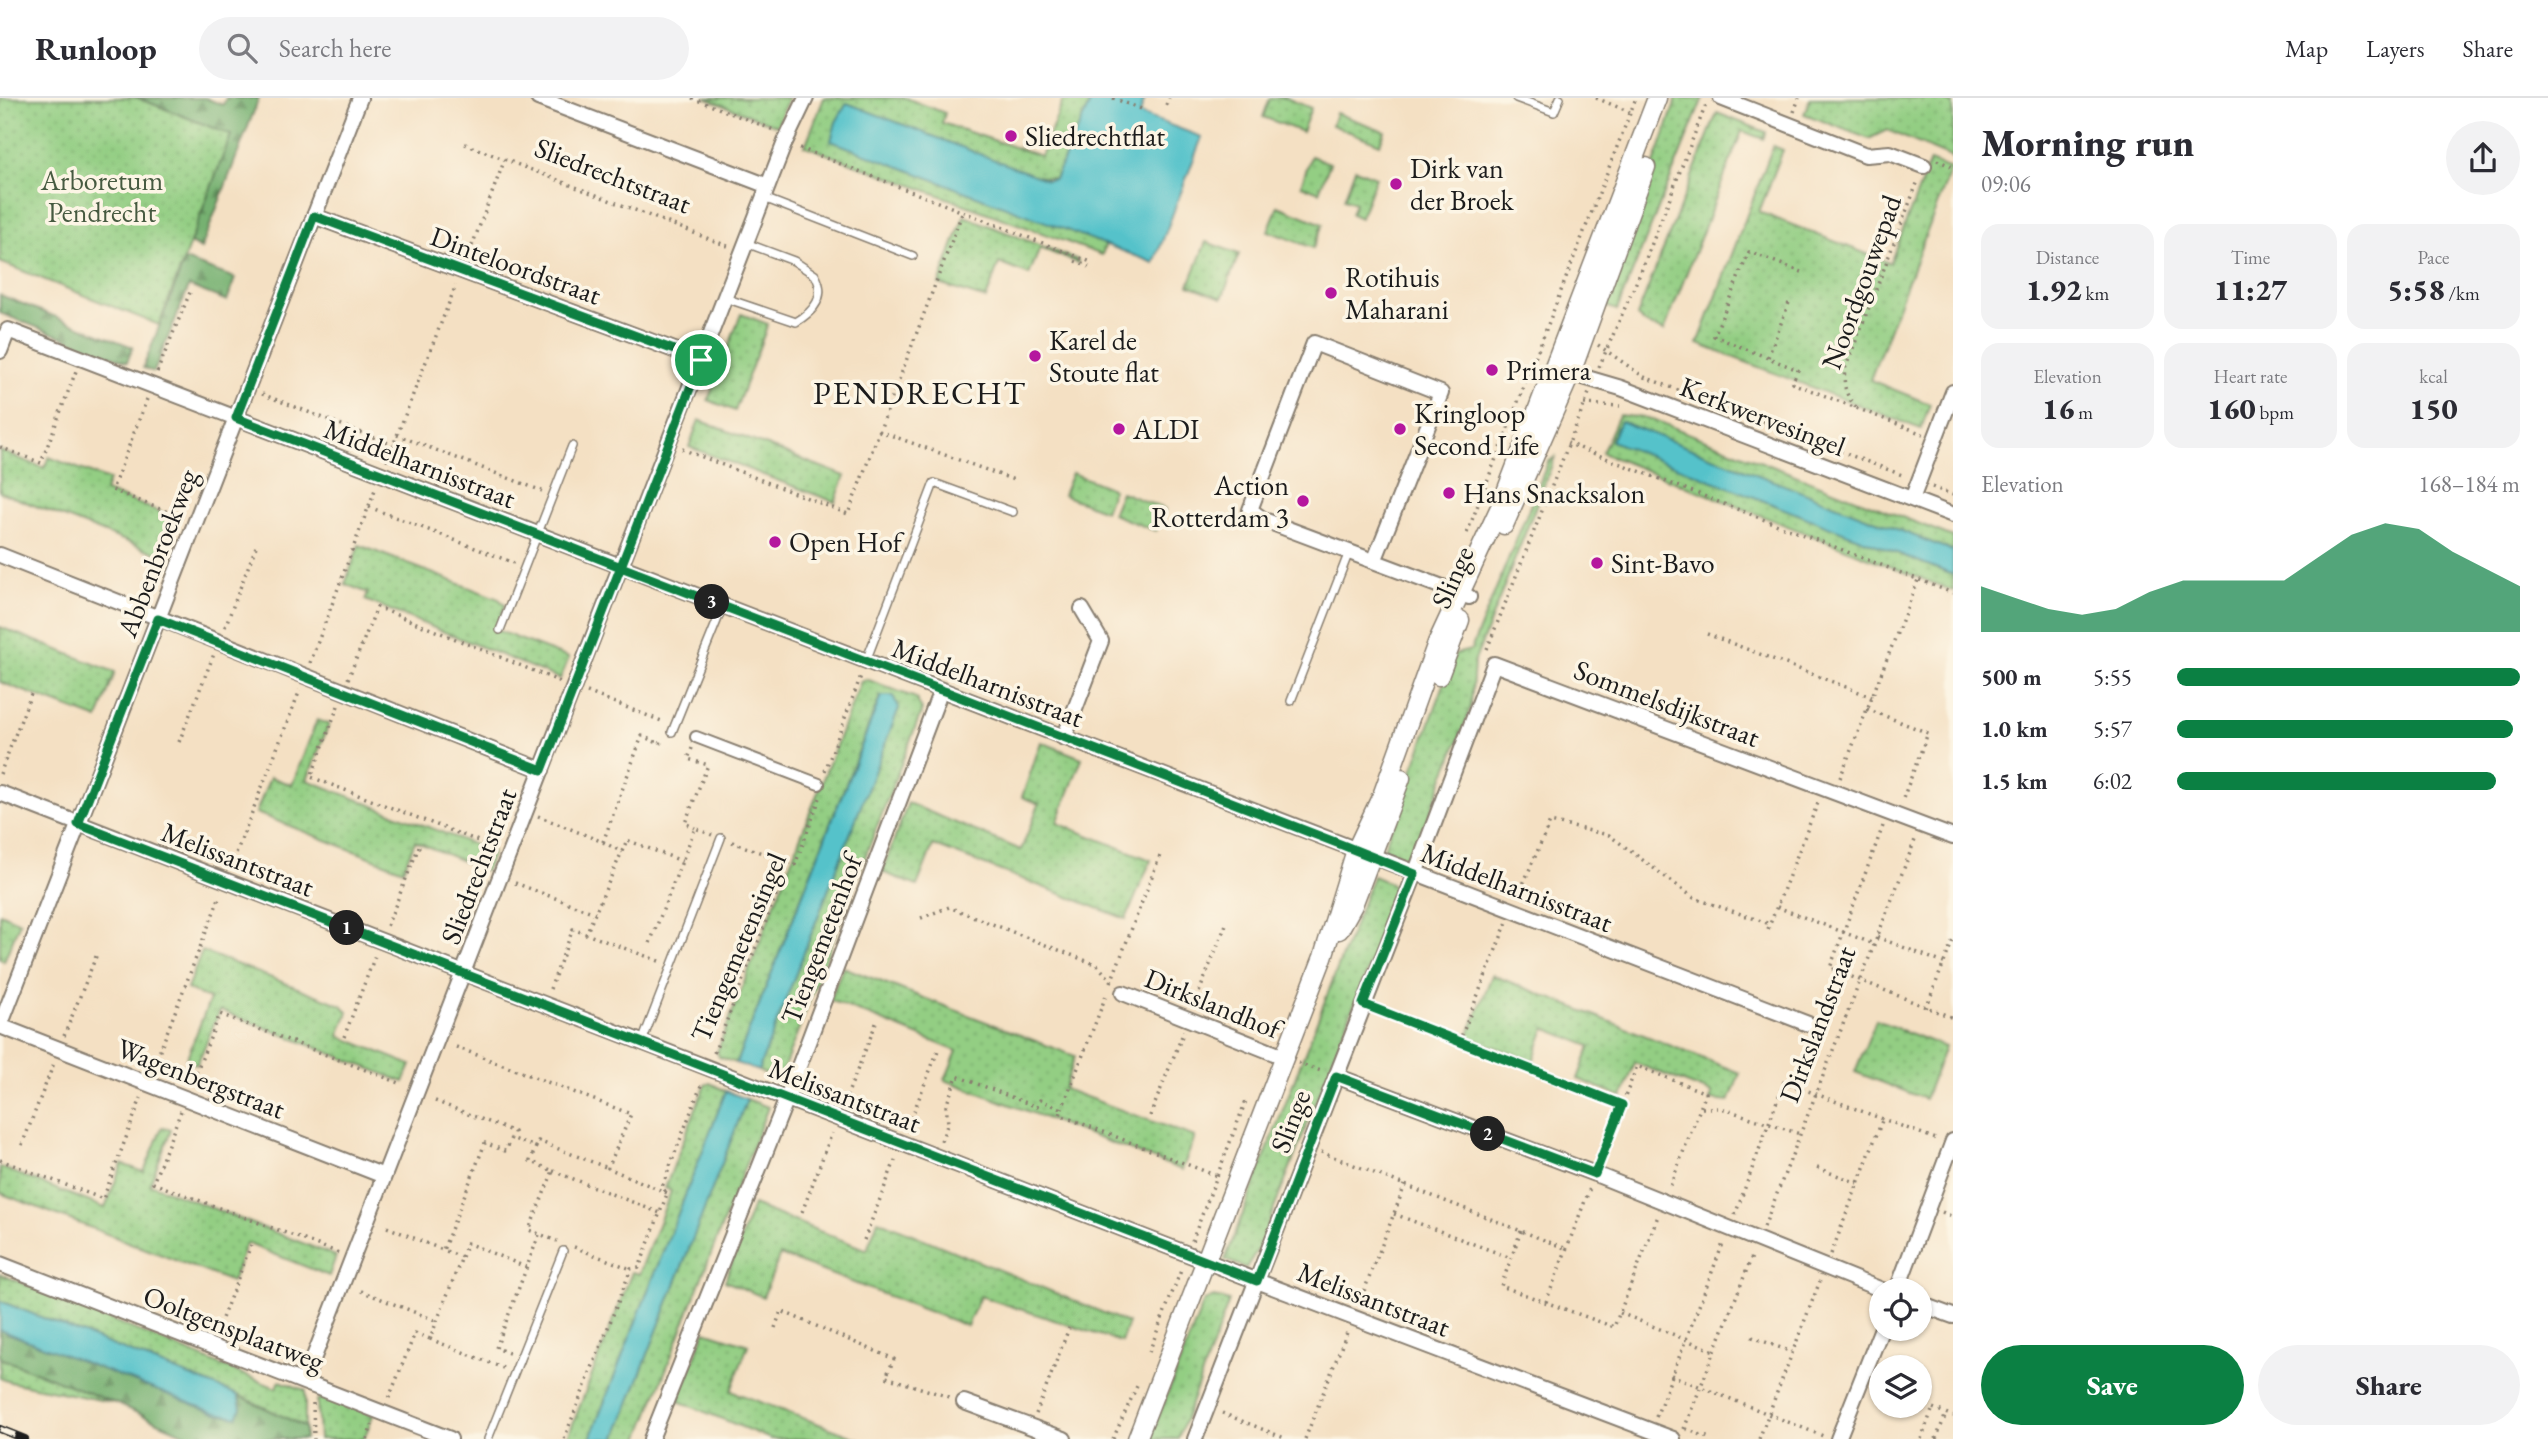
<!DOCTYPE html>
<html lang="en">
<head>
<meta charset="utf-8">
<style>
  :root { --surface:#fff; --page:#f2f2f3; --text:#2b2b33; --muted:#7c7c81; --line:#e1e1e2; --accent:#0b8043 }
  body { margin:0; font-family:"EB Garamond",serif; background:var(--page); color:var(--text); height:100vh; display:flex; flex-direction:column; font-size:26px; white-space:nowrap }
  * { box-sizing:border-box; margin:0 }
  p { font-size:23px; color:var(--muted) }
  .icon { flex:none; width:38px; height:38px; fill:none; stroke:currentColor; stroke-width:2; stroke-linecap:round; stroke-linejoin:round }
  .map { position:relative; flex:1; overflow:hidden }
  .sheet { display:flex; flex-direction:column; background:var(--surface); width:595px }
  .sheet>* { flex:none }
  .tools { position:absolute; left:1869px; top:1180px; display:grid; gap:14px }
  .tools a { display:grid; place-items:center; width:63px; height:63px; border-radius:50%; background:var(--surface); box-shadow:0 2px 5px #0004; font-size:35px }
  .pin { position:absolute; display:grid; place-items:center; width:60px; height:60px; color:#fff; margin:-30px; border:4px solid #fff; border-radius:50%; box-shadow:0 2px 7px #0007 }
  .km { position:absolute; width:35px; height:35px; margin:-18px; border-radius:50%; background:#222; color:#fff; font-size:19px; line-height:35px; text-align:center }
  .round { display:grid; place-items:center; flex:none; width:74px; height:74px; border-radius:37px; background:var(--page) }
  .head { display:flex; align-items:center; justify-content:space-between; height:119px; padding:0 28px }
  h1 { font-size:38px; font-weight:800; line-height:52px }
  .metrics { display:grid; grid-template-columns:repeat(3,1fr); gap:10px; height:119px; padding:7px 28px }
  .metrics div { display:grid; align-content:center; border-radius:18px; background:var(--page); text-align:center }
  .metrics b { font-size:30px; font-weight:800 }
  .metrics small { font-size:19px; font-weight:400 }
  .metrics p { font-size:19px }
  .chart { height:196px; padding:14px 28px }
  .chart p { display:flex; justify-content:space-between }
  .chart svg { width:100%; height:126px; margin-top:7px; fill:var(--accent); opacity:.7 }
  .action { display:flex; gap:14px; margin-top:auto; padding:14px 28px }
  .action a { flex:1; height:80px; border-radius:42px; background:var(--accent); color:#fff; font-size:28px; font-weight:800; line-height:80px; text-align:center }
  .action a+a { background:var(--page); color:var(--text) }
  ul { padding:0 28px; list-style:none; font-size:23px }
  li { display:grid; grid-template-columns:112px 84px 1fr; align-items:center; height:52px }
  li i { height:18px; border-radius:9px; background:var(--accent) }
  header { display:flex; align-items:center; gap:42px; box-sizing:border-box; height:98px; padding:0 35px; background:var(--surface); border-bottom:2px solid var(--line) }
  header strong { font-size:33px }
  nav { display:flex; gap:38px; margin-inline-start:auto; font-size:24px }
  .search { width:490px; height:63px; background:var(--page); display:flex; align-items:center; gap:18px; box-sizing:border-box; padding:0 24px; border-radius:38px; color:var(--muted); font-size:26px }
  main { display:flex; flex:1; min-height:0 }
  .map>svg:first-child { display:block }
</style>
</head>
<body>
<header>
<strong>Runloop</strong>
<div class="search"><svg class="icon" aria-label="search" viewBox="0 0 24 24"><circle cx="10" cy="10" r="6"/><path d="M15 15l6 6"/></svg>Search here</div>
<nav><a>Map</a><a>Layers</a><a>Share</a></nav>
</header>
<main>
<div class="map">
<svg width="1953" height="1341" viewBox="0 0 1953 1341">
  <defs>
    <pattern id="green-dots" width="8" height="8" patternUnits="userSpaceOnUse" patternTransform="scale(1.75)"><rect width="8" height="8" fill="#93ce83"/><path d="M2 2h.1M6 6h.1" fill="none" stroke="#7eb071" stroke-width="1.8" stroke-linecap="round"/></pattern>
    <pattern id="forest-firs" width="22" height="20" patternUnits="userSpaceOnUse" patternTransform="scale(1.75)"><rect width="22" height="20" fill="#76b171"/><path d="M5 1l3.5 6h-7zM16 11l3.5 6h-7z" fill="#608f5c"/></pattern>
  </defs>
  <rect width="100%" height="100%" fill="#fcf5e5"/>
  <filter id="ink" filterUnits="userSpaceOnUse"><feTurbulence type="fractalNoise" baseFrequency=".0143" numOctaves="2"/><feDisplacementMap in="SourceGraphic" scale="14" xChannelSelector="R" yChannelSelector="G"/><feConvolveMatrix kernelMatrix="1 2 1 2 8 2 1 2 1" color-interpolation-filters="sRGB"/></filter>
  <filter id="wash" filterUnits="userSpaceOnUse"><feTurbulence type="fractalNoise" baseFrequency=".00686" numOctaves="4" result="noise"/><feDisplacementMap in="SourceGraphic" scale="28" xChannelSelector="R" yChannelSelector="G"/><feGaussianBlur stdDeviation="1.57" result="paint"/><feColorMatrix in="noise" values="0 0 0 0 0 0 0 0 0 0 0 0 0 0 0 0 0 1.4 0 .05"/><feComposite in="paint" operator="in"/></filter>
  <g filter="url(#wash)">
    <rect width="100%" height="100%" fill="#f4e0c3"/>
    <!-- green -->
    <path fill="url(#green-dots)" stroke="#587550" stroke-width="2" d="M0,0h138l93,37 -72,190 -159,-63z
      M705,0h83l-11,28z
      M824,0h82l39,15 -3,10 99,33 23,-58h28l-37,81 -224,-39 275,103 -4,12 -297,-109z
      M1270,0h16l25,10 -9,24 -39,-15z
      M1677,0h26l-86,212 -12,-4z
      M1810,0h128l15,6v54l-66,-28 -18,9 -65,-25z
      M1336,15l49,18 -5,13 -48,-19z
      M1717,15l49,19 -3,7 -21,-8 -78,200 -18,-7 -9,-8z
      M1773,48l10,4 -24,62 131,51 40,-102 21,8 -81,211 60,24 -9,25 -223,-85z
      M1311,58l19,7 -11,29 -18,-7z
      M1355,71l21,8 -16,41 -9,-4 4,-11 -11,-4z
      M1278,108l45,18 -10,24 -45,-17z
      M964,118l114,44v3l-38,-15 -11,27 -30,-12 -13,36 -47,-15z
      M1206,144l33,12 -17,44 -33,-13z
      M741,216l27,10 -33,87 -27,-11z
      M1619,317l33,4 301,118v14l-333,-129 -9,18 342,135v16l-351,-138z
      M699,322l146,56 -10,26 -146,-55z
      M0,353l44,17 5,-11 60,23 -4,11 71,27 -15,37 -161,-63z
      M1555,359l-81,206 -3,43 -5,15 -53,135h-13l-16,-8 71,-194 16,-4 77,-188z
      M1072,375l41,16 -8,22 -42,-16z
      M1121,394l44,17 -9,22 -44,-17z
      M359,447l140,54 6,6 -9,25 73,28 -9,21 -195,-79 3,-7 -23,-9z
      M0,529l115,45 -17,47 -98,-37z
      M866,581l50,19 6,12 -143,370 -21,-9 141,-363 -19,-11 -144,366 -17,-6 -2,-5 144,-371z
      M317,622l12,4 -22,56 186,72 -7,19 -71,-30 -12,29 -147,-57 14,-36 22,8z
      M1041,644l41,16 -25,65 94,37 -25,59 -193,-74 -16,41 -35,-14 26,-69 113,47 18,-46 -17,-7z
      M1373,778l17,7 8,10 -139,354 -13,21 -21,-8z
      M0,815l20,9 -16,39 -4,-2z
      M202,853l140,54 6,7 -9,24 72,29 -7,17 -184,-72 -23,55 -11,-5 24,-61 -23,-10z
      M843,869l232,89 -11,33 131,48 -13,33 -237,-90 12,-29 -127,-51z
      M1492,877l248,98 -11,29 -19,-2 2,-7 -77,-30 -13,34 -44,-18 12,-33 -45,-18 -12,33 -65,-24z
      M1876,922l69,27 -20,52 -70,-27z
      M710,985l16,8 -136,348h-23l65,-167 7,2 32,-83 -6,-3 40,-103z
      M747,1001l21,8 -129,332h-24z
      M162,1029l9,3 -21,54 186,72 -7,20 -83,-33 -14,39 -232,-89v-26l105,41 17,-44 22,8z
      M753,1107l114,45 11,-30 250,103 -7,19 -141,-46 -13,30 -187,-71 -17,42 -38,-16z
      M0,1176l276,114 4,-7 25,9v37l-67,-32 -238,-94z
      M1214,1199l15,4 -51,138h-28l54,-138z
      M705,1233l43,14 -17,46 128,48h-88l-93,-38z
      M0,1260l115,45 -105,-21 -10,-4z
      M324,1298l49,19 -9,24h-45l-2,-38z"/>
    <!-- forest -->
    <path fill="url(#forest-firs)" stroke="#496646" stroke-width="2" d="M138,0h67l18,7 3,-7h33l-58,151 -11,-6 41,-108z
      M185,162l50,18 -8,23 -38,-15 -35,86 -11,-4z
      M0,197l133,52 -6,15 -127,-49z
      M0,1232l216,83 25,-5 -3,-13 67,32v12h-109l-81,-36 -115,-45z"/>
    <!-- water -->
    <path fill="#54c2ca" stroke="#386f73" stroke-width="2" d="M1092,0h53l-5,16 62,23 -48,126 -323,-122 5,-19 11,-19 200,77 8,-1z
      M1620,323l333,130v24l-342,-134z
      M881,598h12l6,12 -141,363 -22,-8z
      M726,993l21,8 -132,340h-25z
      M0,1203l238,94 3,13 -4,9 -21,-4 -216,-83z"/>
  </g>
  <g filter="url(#ink)">
    <g fill="none" stroke-linecap="round" stroke-linejoin="round">
      <!-- service casing -->
      <g stroke="#887e70" stroke-width="10">
        <path id="service" d="M1516,0l38,14 6,-14
          M764,100l149,58
          M725,200l71,24c18,-11 31,-26 19,-47l-21,-14 -48,-18
          M500,532l72,-184
          M866,563l68,-178 79,29
          M1291,603l58,-149
          M672,634l51,-126
          M642,944l79,-204
          M488,1341l75,-188"/>
      </g>
      <!-- pedestrian casing -->
      <g stroke="#887e70" stroke-width="14">
        <path id="pedestrian" d="M696,639l123,47"/>
      </g>
      <!-- minor casing -->
      <g stroke="#887e70" stroke-width="18">
        <path id="minor" d="M538,0l230,88
          M1721,0l145,57 24,-2 34,13
          M314,118l387,144
          M0,253l8,-21 1800,694
          M1563,273l58,17 332,127
          M1912,401l41,-107
          M0,457l542,215
          M1375,461l66,-166 -127,-50 -64,167 14,10 205,77
          M1064,640l37,-97 -19,-32
          M0,695l1257,488 416,158
          M1123,895l161,64
          M0,928l360,-928
          M0,928l384,150
          M1336,978l259,98 287,116
          M0,1166l450,175
          M1897,1192l56,-149
          M1920,1206l33,12
          M305,1282l480,-1238 21,-44
          M964,1304l100,37
          M651,1341l136,-341 154,-408
          M1195,1341l220,-565 79,-210 459,173
          M1838,1341l44,-111"/>
      </g>
      <!-- tertiary casing -->
      <g stroke="#887e70" stroke-width="21">
        <path id="tertiary" d="M1504,427l67,-152 75,-206
          M1439,578l21,-56
          M1339,832l14,-25 48,-127
          M1137,1341l186,-482 33,-107 27,-57 54,-150 64,-138 156,-407"/>
      </g>
      <!-- path -->
      <path stroke="#887e70" stroke-width="3.5" stroke-dasharray="2 5" stroke-linecap="butt" d="M692,0l82,32
        M1113,0l28,11
        M1596,0l34,14
        M1166,7l3,-7
        M1794,14l5,-14
        M465,46l265,103
        M800,50l291,114
        M1937,62l16,7
        M467,161l38,-100
        M1075,163l14,6
        M1802,174l-53,-20 -35,84 84,34 -6,13 131,51
        M1598,247l46,32 261,99
        M1768,259l22,-57
        M1599,269l43,-98 65,-167
        M157,274l34,-82
        M262,296l131,51
        M147,301l-35,91 71,28
        M1584,306l36,2
        M1856,309c-11,-12 -13,-22 -11,-38l73,-188
        M879,333l135,49
        M397,337l145,56
        M1567,345l386,150
        M0,349l41,16 35,-92
        M682,351l166,65 115,-303
        M387,363l69,-176
        M1932,389l21,8
        M369,409l145,56
        M1467,435l169,-435
        M225,529l32,-83
        M1707,536l165,63
        M1487,551l102,-256
        M310,565l66,-176
        M348,581l29,-72 184,75
        M587,594l77,30
        M338,608l-27,71 183,70
        M1867,611l61,24 -26,68
        M179,644l35,-88
        M692,650l-4,11 20,6 -23,58 10,5
        M825,673l37,-98
        M0,676l31,-80
        M1840,680l78,-198
        M538,718l65,26 39,-106 18,8 3,-6
        M1883,728l-53,142 123,50
        M603,744l19,10
        M732,744l57,21
        M231,768l69,-176
        M515,785l80,30
        M1518,798l32,-74 59,13 85,63 76,26
        M1777,809l97,37
        M921,820l28,-11 148,58 15,16
        M387,828l33,-82
        M1768,831l51,-129
        M1877,839l67,26
        M650,845l45,-115 17,7
        M659,863l-73,-27 41,-94 55,21
        M1111,884l50,-129
        M550,891l23,-60 13,5
        M1194,907l33,-83
        M1926,910l27,-68
        M1379,912l243,95
        M64,938l33,-82
        M344,939l31,-81
        M1459,944l48,-120
        M456,949l175,67 -23,54 59,25
        M714,955l75,-190 6,2 25,-67
        M1298,965l26,9
        M152,973l68,-175
        M191,987l29,-71 182,70
        M435,1003l79,31 -3,6
        M844,1005l33,-82
        M1702,1010h19l79,26
        M1062,1011l45,-116
        M181,1013l-28,72 186,70
        M1150,1018l34,-85
        M906,1033l33,-83
        M941,1043l7,-18 -2,-17 11,-30 80,31 3,-7 22,9 -2,6 157,61
        M22,1047l32,-82
        M536,1049l-6,14 23,10 -24,59 28,11
        M1321,1054l246,97
        M0,1062l103,39 38,-101
        M1600,1063l37,-95 69,27 -37,96
        M1817,1070l41,15
        M553,1073l107,42
        M802,1114l30,-79
        M1942,1114l11,5
        M1394,1116l117,44
        M1735,1117l49,-133 152,57
        M387,1129l56,23
        M1764,1129l151,-387
        M1521,1133l-20,55 113,41 44,-111
        M864,1142l32,-82
        M1192,1143l55,-143
        M574,1149l57,22
        M1831,1156l52,-136
        M462,1159l5,-14 59,24
        M361,1193l76,30
        M1546,1204l44,-114
        M1359,1206l46,-119
        M1620,1215l94,38
        M775,1230l6,-17 113,48 -8,18 63,20
        M217,1233l34,-86
        M1752,1239l40,15
        M430,1241l73,29
        M1149,1254l33,-84
        M509,1255l-13,-5 43,-113
        M1671,1277l152,61
        M389,1300l26,-65 15,6 32,-82 -19,-7 42,-107 20,8 6,-13 25,9 2,-6 70,27
        M313,1305l1,36
        M1920,1305l33,13
        M1222,1315l65,26
        M1036,1316l33,-86
        M1656,1319l68,-176
        M1684,1331l69,-175
        M1686,1331l26,10
        M367,1341l5,-14
        M564,1341l67,-170 8,-1 28,-74 -5,-7 40,-104
        M1113,1341l24,-53
        M1305,1341l43,-109
        M1759,1341l61,-158
        M1921,1341l12,-31
        M1936,1341l10,-25"/>
      <!-- service -->
      <use href="#service" stroke="#fff" stroke-width="7"/>
      <!-- pedestrian -->
      <use href="#pedestrian" stroke="#fff" stroke-width="10"/>
      <!-- minor -->
      <use href="#minor" stroke="#fff" stroke-width="14"/>
      <!-- tertiary -->
      <use href="#tertiary" stroke="#fff" stroke-width="18"/>
      <!-- rail casing -->
      <g stroke="#1c1c1c" stroke-width="8">
        <path id="rail" d="M0,1331l25,10"/>
      </g>
      <!-- rail -->
      <use href="#rail" stroke="#fcf5e5" stroke-width="5" stroke-dasharray="16" stroke-linecap="butt"/>
    </g>
  </g>
  <g fill="none" stroke-linecap="round" stroke-linejoin="round" filter="url(#ink)">
    <!-- route casing -->
    <g stroke="#fff" stroke-width="14">
      <path id="route" d="M701,262c-54,136 -106,273 -159,410l-384,-151 -80,205 1179,457 79,-205 259,98 27,-69 -259,-101 52,-130 -70,-28 -398,-154 -6,-2 -320,-123 -13,-5c-124,-49 -249,-96 -372,-144l78,-202 387,144"/>
    </g>
    <!-- route -->
    <use href="#route" stroke="#0b8043" stroke-width="9"/>
  </g>
  <!-- markers -->
  <g fill="#b5179e" stroke="#fcf5e5" stroke-width="2.5">
    <circle cx="1011" cy="38" r="7"/>
    <circle cx="1396" cy="86" r="7"/>
    <circle cx="1331" cy="195" r="7"/>
    <circle cx="1035" cy="258" r="7"/>
    <circle cx="1492" cy="272" r="7"/>
    <circle cx="1119" cy="331" r="7"/>
    <circle cx="1400" cy="331" r="7"/>
    <circle cx="1449" cy="395" r="7"/>
    <circle cx="1303" cy="403" r="7"/>
    <circle cx="775" cy="444" r="7"/>
    <circle cx="1597" cy="465" r="7"/>
  </g>
  <g text-anchor="middle" stroke-width="7" stroke-linejoin="round" paint-order="stroke">
    <!-- poi labels -->
    <g font-size="28" fill="#1c1c1c" stroke="#fcf5e5" text-anchor="start">
      <text x="1025" y="48">Sliedrechtflat</text>
      <text x="1410" y="80">Dirk van<tspan x="1410" dy="32">der Broek</tspan></text>
      <text x="1345" y="189">Rotihuis<tspan x="1345" dy="32">Maharani</tspan></text>
      <text x="1049" y="252">Karel de<tspan x="1049" dy="32">Stoute flat</tspan></text>
      <text x="1506" y="282">Primera</text>
      <text x="1414" y="325">Kringloop<tspan x="1414" dy="32">Second Life</tspan></text>
      <text x="1133" y="341">ALDI</text>
      <text x="1289" y="397" text-anchor="end">Action<tspan x="1289" dy="32">Rotterdam 3</tspan></text>
      <text x="1463" y="405">Hans Snacksalon</text>
      <text x="789" y="454">Open Hof</text>
      <text x="1611" y="475">Sint-Bavo</text>
    </g>
    <!-- street labels -->
    <g font-size="28" fill="#1c1c1c" stroke="#fcf5e5">
      <text transform="translate(613 77) rotate(21)" y="10">Sliedrechtstraat</text>
      <text transform="translate(516 167) rotate(20)" y="10">Dinteloordstraat</text>
      <text transform="translate(1861 184) rotate(-70)" y="10">Noordgouwepad</text>
      <text transform="translate(1763 318) rotate(21)" y="10">Kerkwervesingel</text>
      <text transform="translate(420 365) rotate(21)" y="10">Middelharnisstraat</text>
      <text transform="translate(157 455) rotate(-69)" y="10">Abbenbroekweg</text>
      <text transform="translate(1452 479) rotate(-66)" y="10">Slinge</text>
      <text transform="translate(988 584) rotate(21)" y="10">Middelharnisstraat</text>
      <text transform="translate(1667 605) rotate(21)" y="10">Sommelsdijkstraat</text>
      <text transform="translate(238 761) rotate(21)" y="10">Melissantstraat</text>
      <text transform="translate(478 768) rotate(-69)" y="10">Sliedrechtstraat</text>
      <text transform="translate(1517 789) rotate(21)" y="10">Middelharnisstraat</text>
      <text transform="translate(821 841) rotate(-69)" y="10">Tiengemetenhof</text>
      <text transform="translate(738 849) rotate(-67)" y="10">Tiengemetensingel</text>
      <text transform="translate(1213 905) rotate(22)" y="10">Dirkslandhof</text>
      <text transform="translate(1817 926) rotate(-69)" y="10">Dirkslandstraat</text>
      <text transform="translate(201 980) rotate(21)" y="10">Wagenbergstraat</text>
      <text transform="translate(845 997) rotate(21)" y="10">Melissantstraat</text>
      <text transform="translate(1290 1023) rotate(-69)" y="10">Slinge</text>
      <text transform="translate(1374 1201) rotate(21)" y="10">Melissantstraat</text>
      <text transform="translate(234 1230) rotate(21)" y="10">Ooltgensplaatweg</text>
    </g>
    <!-- park labels -->
    <g font-size="28" fill="#465a40" stroke="#fcf5e5">
      <text x="102" y="92">Arboretum<tspan x="102" dy="32">Pendrecht</tspan></text>
    </g>
    <!-- quarter labels -->
    <g font-size="32" letter-spacing="2" fill="#1c1c1c" stroke="#fcf5e5">
      <text x="920" y="306">PENDRECHT</text>
    </g>
  </g>
</svg>
<div class="tools">
<a><svg class="icon" aria-label="locate" viewBox="0 0 24 24"><circle cx="12" cy="12" r="6"/><path d="M12 2v4M12 18v4M2 12h4M18 12h4"/></svg></a>
<a><svg class="icon" aria-label="layers" viewBox="0 0 24 24"><path d="M12 4l9 5-9 5-9-5zM3 14l9 5 9-5"/></svg></a>
</div>
<div class="pin" style="left:701px;top:262px;background:#1e9e55"><svg class="icon" aria-label="arrive" viewBox="0 0 24 24"><path d="M6 21V4h12l-3 4 3 4H6"/></svg></div>
<b class="km" style="left:347px;top:830px">1</b>
<b class="km" style="left:1488px;top:1036px">2</b>
<b class="km" style="left:712px;top:504px">3</b>
</div>
<section class="sheet">
<div class="head"><div><h1>Morning run</h1><p>09:06</p></div><a class="round"><svg class="icon" aria-label="share" viewBox="0 0 24 24"><path d="M12 15V3M7 8l5-5 5 5M5 13v7h14v-7"/></svg></a></div>
<div class="metrics">
<div><p>Distance</p><b>1.92<small> km</small></b></div>
<div><p>Time</p><b>11:27</b></div>
<div><p>Pace</p><b>5:58<small> /km</small></b></div>
</div>
<div class="metrics">
<div><p>Elevation</p><b>16<small> m</small></b></div>
<div><p>Heart rate</p><b>160<small> bpm</small></b></div>
<div><p>kcal</p><b>150</b></div>
</div>
<div class="chart"><p><span>Elevation</span>168–184 m</p>
<svg viewBox="0 0 160 44" preserveAspectRatio="none"><path d="M0 44V28L10 32L20 36L30 38L40 36L50 30L60 26L70 26L80 26L90 26L100 18L110 10L120 6L130 8L140 16L150 22L160 28V44z"/></svg>
</div>
<ul>
<li><b>500 m</b>5:55<i style="width:100%"></i></li>
<li><b>1.0 km</b>5:57<i style="width:98%"></i></li>
<li><b>1.5 km</b>6:02<i style="width:93%"></i></li>
</ul>
<div class="action"><a>Save</a><a>Share</a></div>
</section>
</main>
</body>
</html>
